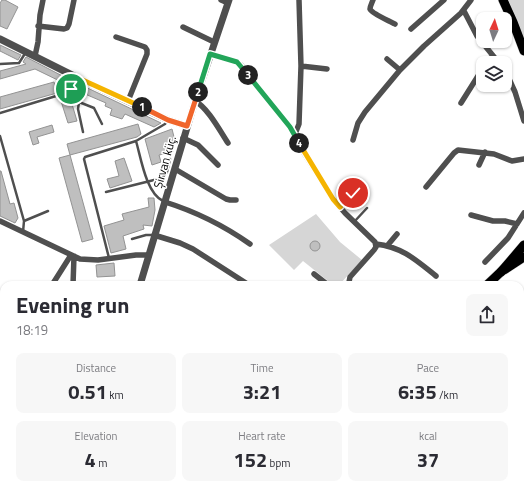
<!DOCTYPE html>
<html lang="en">
<head>
<meta charset="utf-8">
<style>
  :root { --surface:#fff; --page:#f7f7f7; --text:#2b2b33; --muted:#7c7c81 }
  body { margin:0; font-family:"Titillium Web",sans-serif; background:var(--page); color:var(--text); height:100vh; display:flex; flex-direction:column; font-size:15px; white-space:nowrap }
  * { box-sizing:border-box; margin:0 }
  p { font-size:13px; color:var(--muted) }
  .icon { flex:none; width:22px; height:22px; fill:none; stroke:currentColor; stroke-width:2; stroke-linecap:round; stroke-linejoin:round }
  .map { position:relative; flex:1; overflow:hidden }
  .panel { position:absolute; left:0px; top:281px; width:524px; height:212px; display:flex; flex-direction:column; background:var(--surface); border-radius:12px 12px 0 0; box-shadow:0 1px 3px #0004 }
  .panel>* { flex:none }
  .needle { width:26px; rotate:4deg }
  .controls { position:absolute; left:476px; top:12px; display:grid; gap:8px }
  .controls a { display:grid; place-items:center; width:36px; height:36px; border-radius:8px; background:var(--surface); box-shadow:0 1px 3px #0004; font-size:20px }
  .pin { position:absolute; display:grid; place-items:center; width:34px; height:34px; color:#fff; margin:-17px; border:2px solid #fff; border-radius:50%; box-shadow:0 1px 4px #0007 }
  .km { position:absolute; width:20px; height:20px; margin:-10px; border-radius:50%; background:#222; color:#fff; font-size:11px; line-height:20px; text-align:center }
  .round { display:grid; place-items:center; flex:none; width:42px; height:42px; border-radius:8px; background:var(--page) }
  .overview { display:flex; align-items:center; justify-content:space-between; height:68px; padding:0 16px }
  h1 { font-size:22px; font-weight:700; line-height:30px }
  .figures { display:grid; grid-template-columns:repeat(3,1fr); gap:6px; height:68px; padding:4px 16px }
  .figures div { display:grid; align-content:center; border-radius:8px; background:var(--page); text-align:center }
  .figures b { font-size:20px; font-weight:700 }
  .figures small { font-size:11px; font-weight:400 }
  .figures p { font-size:11px }
  .map>svg:first-child { display:block }
</style>
</head>
<body>
<div class="map">
<svg width="524" height="493" viewBox="0 0 524 493">
  <rect width="100%" height="100%" fill="#fff"/>
  <!-- green -->
  <path fill="#d6d6d6" d="M507,0h17v42z
    M316,214l24,28 22,18 -23,25h-6l-30,-24 -9,9 -25,-25z"/>
  <!-- building -->
  <path fill="#bfbfbf" stroke="#939393" d="M2,0h3l13,7 -11,22 -7,-3v-23z
    M0,45l21,10 -3,5 -18,-9z
    M26,57l46,24 -2,5 -35,-17 -35,10v-8l26,-7 -3,-2z
    M54,82l3,11 -57,16v-12z
    M77,83l84,40 -7,4 -29,-13 -3,5 -12,-4 2,-6 -7,-3 1,-3 -28,-12 2,-1 -5,-2z
    M69,94l8,27 -9,2 -8,-25z
    M138,124l3,10 -4,3 -67,18 -3,-11z
    M52,125l2,7 -17,5 2,6 -6,2 -4,-13z
    M172,129l3,12 -5,2 3,9 -14,3 2,7 -9,3 -7,-26z
    M70,155l23,84 -11,3 -23,-84z
    M124,158l8,23 -22,7 -3,-9 12,-3 -4,-15z
    M0,171h1l9,33 4,-1 4,15 -3,5 -15,-7z
    M148,198h6l1,12 -3,16 -9,-1 1,4 -21,7 3,13 -15,4 -7,-27 20,-6 -2,-6 27,-7z
    M310 246a5 5 0 1 1 10 0a5 5 0 1 1-10 0Z
    M114,263l1,13 -18,1 -1,-12z"/>
  <g fill="none" stroke-linecap="round" stroke-linejoin="round">
    <!-- primary casing -->
    <g stroke="#dbdbdb" stroke-width="10">
      <path id="primary" d="M504,270l20,-13
        M487,285l19,-18
        M119,493l10,-4"/>
    </g>
    <!-- trunk casing -->
    <g stroke="#dbdbdb" stroke-width="10">
      <path id="trunk" d="M503,0l10,22 11,29
        M501,272l23,-27"/>
    </g>
    <!-- path -->
    <path stroke="#717171" stroke-width="1" stroke-dasharray="1 2" stroke-linecap="butt" d="M5,493l13,-4"/>
    <!-- service -->
    <path stroke="#4f4f4f" stroke-width="2.5" d="M0,64l19,-1 7,-11
      M71,89l8,13 -1,7 5,23
      M79,102l15,6 8,16
      M0,113l66,-20 5,-4 5,-11
      M0,136l24,85 -1,11
      M136,141c5,17 10,52 27,60
      M106,192l56,-14 5,-6 3,-13
      M24,221l24,-10
      M354,222l13,-14
      M132,239l14,-4h7
      M109,258l-25,-99 1,-2 51,-16 29,-17 3,-4"/>
    <!-- minor -->
    <path stroke="#4f4f4f" stroke-width="5.5" d="M221,0l7,3
      M373,0c-1,3 -3,6 -3,9 2,5 20,12 25,15
      M464,11l13,25 22,27
      M38,26l26,3 3,-1 2,-4 5,-24
      M183,27l31,15
      M411,29l33,-29
      M116,37l29,10 2,3v4l-19,47
      M210,54l21,6 10,5 49,62 14,26 29,46 12,14 30,29 1,5 -2,3 -24,27 -1,5 -5,3
      M35,56l3,-14 2,-27 3,-15
      M387,59l13,11
      M487,63l5,-7
      M301,66l26,3
      M505,70l10,22 9,29
      M195,101c13,7 25,30 33,42
      M461,103l22,-35
      M295,134l4,-10 2,-58 -2,-66
      M183,138l15,7 20,20
      M353,140l5,-17 7,-11 35,-42 24,-24 37,-33 10,-13
      M479,165l6,-13
      M175,169l51,30 4,1h6
      M426,187l28,-34 4,-3 36,4 18,7 12,-2
      M165,202c32,10 58,23 85,42
      M340,207l13,-14
      M471,215l22,6h12l12,3
      M0,221l80,38 18,1 38,-5h12
      M154,235l26,8 13,6 56,36
      M376,244c26,3 40,16 60,32
      M387,246l10,-12
      M485,262l23,-24 16,-25
      M314,274l14,11
      M52,285l19,-30
      M73,285l1,-29
      M0,333l4,-4
      M520,411l4,-2
      M0,419l4,2
      M520,419l4,3
      M520,456l4,-15
      M210,489l4,4
      M258,489l4,4
      M340,493l1,-4
      M514,493v-4"/>
    <!-- tertiary -->
    <path stroke="#4f4f4f" stroke-width="7" d="M0,39l76,38 92,43 19,6
      M140,285l55,-184 34,-101
      M162,489l2,4
      M47,493l5,-4"/>
    <!-- primary -->
    <use href="#primary" stroke="#000" stroke-width="9"/>
    <!-- trunk -->
    <use href="#trunk" stroke="#000" stroke-width="9"/>
  </g>
  <g fill="none" stroke-linecap="round" stroke-linejoin="round">
    <!-- split-1 casing -->
    <g stroke="#fff" stroke-width="8">
      <path id="split-1" d="M71,89l5,-12 66,30"/>
    </g>
    <!-- split-2 casing -->
    <g stroke="#fff" stroke-width="8">
      <path id="split-2" d="M142,107l26,13 19,6 11,-34"/>
    </g>
    <!-- split-3 casing -->
    <g stroke="#fff" stroke-width="8">
      <path id="split-3" d="M198,92l12,-38 27,8 11,13"/>
    </g>
    <!-- split-4 casing -->
    <g stroke="#fff" stroke-width="8">
      <path id="split-4" d="M248,75l42,52 9,16"/>
    </g>
    <!-- split-5 casing -->
    <g stroke="#fff" stroke-width="8">
      <path id="split-5" d="M299,143l34,56 7,8 13,-14"/>
    </g>
    <!-- split-1 -->
    <use href="#split-1" stroke="#f5b400" stroke-width="5"/>
    <!-- split-2 -->
    <use href="#split-2" stroke="#f0652b" stroke-width="5"/>
    <!-- split-3 -->
    <use href="#split-3" stroke="#22a559" stroke-width="5"/>
    <!-- split-4 -->
    <use href="#split-4" stroke="#22a559" stroke-width="5"/>
    <!-- split-5 -->
    <use href="#split-5" stroke="#f5b400" stroke-width="5"/>
  </g>
  <g text-anchor="middle" stroke-width="3" stroke-linejoin="round" paint-order="stroke">
    <!-- street labels -->
    <g font-size="12" fill="#000" stroke="#fff">
      <text transform="translate(165 162) rotate(-74)" y="4">Şirvan küç.</text>
    </g>
  </g>
</svg>
<div class="controls">
<a><svg class="needle" viewBox="-14 -14 28 28"><path d="M0-13l5 13h-10z" fill="#e53935"/><path d="M0 13l5-13h-10z" fill="#7c7c81"/></svg></a>
<a><svg class="icon" aria-label="layers" viewBox="0 0 24 24"><path d="M12 4l9 5-9 5-9-5zM3 14l9 5 9-5"/></svg></a>
</div>
<div class="pin" style="left:71px;top:89px;background:#1e9e55"><svg class="icon" aria-label="arrive" viewBox="0 0 24 24"><path d="M6 21V4h12l-3 4 3 4H6"/></svg></div>
<div class="pin" style="left:353px;top:193px;background:#d93025"><svg class="icon" aria-label="check" viewBox="0 0 24 24"><path d="M5 12l5 5 9-10"/></svg></div>
<b class="km" style="left:142px;top:107px">1</b>
<b class="km" style="left:198px;top:92px">2</b>
<b class="km" style="left:248px;top:75px">3</b>
<b class="km" style="left:299px;top:143px">4</b>
<section class="panel">
<div class="overview"><div><h1>Evening run</h1><p>18:19</p></div><a class="round"><svg class="icon" aria-label="share" viewBox="0 0 24 24"><path d="M12 15V3M7 8l5-5 5 5M5 13v7h14v-7"/></svg></a></div>
<div class="figures">
<div><p>Distance</p><b>0.51<small> km</small></b></div>
<div><p>Time</p><b>3:21</b></div>
<div><p>Pace</p><b>6:35<small> /km</small></b></div>
</div>
<div class="figures">
<div><p>Elevation</p><b>4<small> m</small></b></div>
<div><p>Heart rate</p><b>152<small> bpm</small></b></div>
<div><p>kcal</p><b>37</b></div>
</div>
</section>
</div>
</body>
</html>
